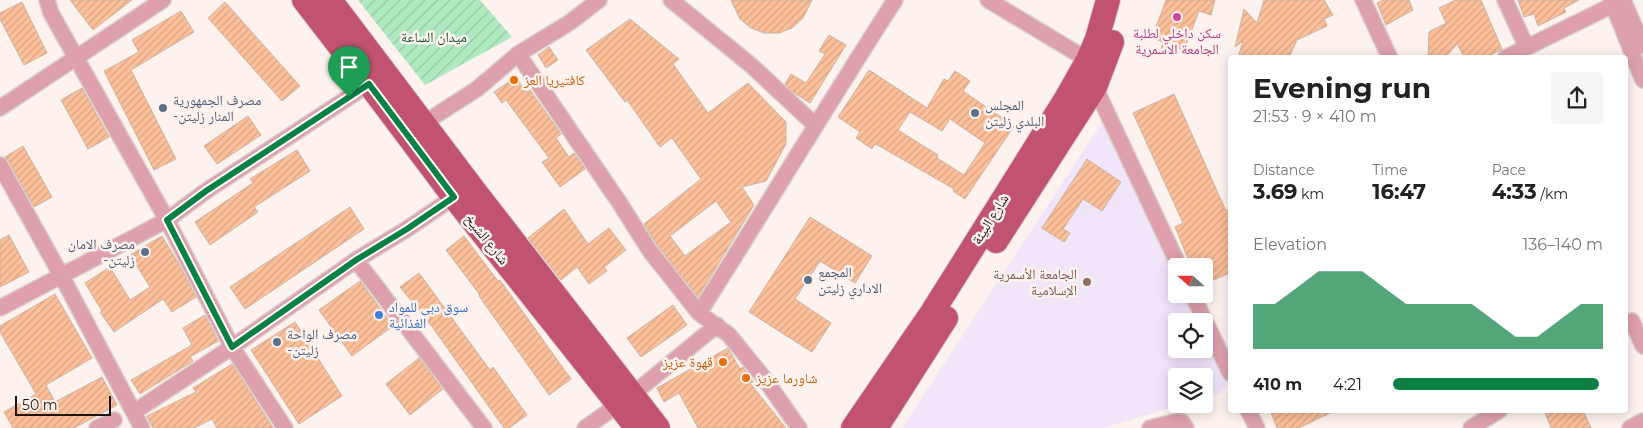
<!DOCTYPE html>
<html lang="en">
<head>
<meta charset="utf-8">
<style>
  :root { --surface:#fff; --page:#f6f6f6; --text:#222; --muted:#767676; --accent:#0b8043 }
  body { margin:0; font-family:Montserrat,"Noto Naskh Arabic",sans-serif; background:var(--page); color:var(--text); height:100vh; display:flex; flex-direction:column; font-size:19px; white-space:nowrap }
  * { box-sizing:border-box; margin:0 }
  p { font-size:16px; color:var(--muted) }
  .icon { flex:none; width:28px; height:28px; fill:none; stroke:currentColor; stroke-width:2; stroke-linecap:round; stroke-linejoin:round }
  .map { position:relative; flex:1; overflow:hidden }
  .sheet { position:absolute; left:1228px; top:55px; width:400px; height:358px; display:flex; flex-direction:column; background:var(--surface); border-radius:5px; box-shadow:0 2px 12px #0003 }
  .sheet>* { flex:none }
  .needle { width:32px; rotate:291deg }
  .tools { position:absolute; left:1168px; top:258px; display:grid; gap:10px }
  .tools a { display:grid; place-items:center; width:45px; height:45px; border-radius:5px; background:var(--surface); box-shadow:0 2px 12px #0003; font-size:25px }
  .scale { position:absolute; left:15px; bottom:12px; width:96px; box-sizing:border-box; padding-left:5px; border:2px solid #1e1512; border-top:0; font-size:14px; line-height:18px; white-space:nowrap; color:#1e1512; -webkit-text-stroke:4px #fdf2ee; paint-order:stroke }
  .pin { position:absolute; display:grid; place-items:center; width:42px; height:42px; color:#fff; margin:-51px -21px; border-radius:50% 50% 50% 0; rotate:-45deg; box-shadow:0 0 5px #0007 }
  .pin .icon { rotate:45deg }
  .round { display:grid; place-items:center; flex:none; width:52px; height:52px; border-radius:5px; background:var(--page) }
  .summary { display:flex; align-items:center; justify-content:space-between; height:85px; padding:0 25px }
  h1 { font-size:28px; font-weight:700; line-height:38px }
  .metrics { display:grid; grid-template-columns:repeat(3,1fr); gap:8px; height:85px; padding:5px 25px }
  .metrics div { display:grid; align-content:center }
  .metrics b { font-size:21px; font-weight:700 }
  .metrics small { font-size:14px; font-weight:400 }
  .metrics p { font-size:14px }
  .chart { height:140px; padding:10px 25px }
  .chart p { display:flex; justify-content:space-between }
  .chart svg { width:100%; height:90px; margin-top:5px; fill:var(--accent); opacity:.7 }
  ul { padding:0 25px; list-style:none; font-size:16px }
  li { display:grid; grid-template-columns:80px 60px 1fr; align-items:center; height:38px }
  li i { height:12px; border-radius:6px; background:var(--accent) }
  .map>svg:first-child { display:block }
</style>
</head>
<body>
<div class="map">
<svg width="1643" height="428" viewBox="0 0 1643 428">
  <defs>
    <pattern id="garden-furrows" width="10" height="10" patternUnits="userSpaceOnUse" patternTransform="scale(1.25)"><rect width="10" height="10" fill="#afe9c0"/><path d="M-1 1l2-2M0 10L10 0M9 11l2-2" fill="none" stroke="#96c7a4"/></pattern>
    <pattern id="building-hatch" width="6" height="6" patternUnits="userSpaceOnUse" patternTransform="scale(1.25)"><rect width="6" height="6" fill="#fdc099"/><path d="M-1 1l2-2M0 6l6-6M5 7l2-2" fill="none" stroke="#d8a483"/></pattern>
  </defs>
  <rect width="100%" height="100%" fill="#fdf2ee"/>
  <!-- education -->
  <path fill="#f1e5fa" d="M1101,124l9,3 66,143v24h11l13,27h-24v28h28v-20l24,52 -7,12 -17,5v-22h-28v28h8l-81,24h-201z"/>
  <!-- garden -->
  <path fill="url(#garden-furrows)" d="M358,0h122l32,37 -87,48z"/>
  <!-- building -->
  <path fill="url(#building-hatch)" stroke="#cab4a6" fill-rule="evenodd" d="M70,0h62l-39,30z
    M731,0h81l-9,18 -11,10 -13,5h-15l-13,-5 -11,-9z
    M1166,0h49l-4,15 -12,-4 -15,39 -8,-3 -2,7 -13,-5 2,-7 -11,-4z
    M1264,0h60l9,15 -9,4 3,7 -30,14 -8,17 -11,-2v3h-40l5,-17 -8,6 9,-38 13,14z
    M1383,0h26l4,10 -27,15 -9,-22z
    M1456,0h25l21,49 -17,9h-20l-8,-14 -12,14h-17l1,-26 17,-9 -7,-15z
    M1518,0h61l-15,8 2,4 -28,14 -4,-12 -10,3z
    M22,2l25,51 -23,12 -24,-46v-6z
    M225,2l75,84 -18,15 -74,-83z
    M181,11l13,21 -63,38 45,89 -22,11 -50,-99 35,-19 -7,-12z
    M630,19l49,40 -6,5 35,49 40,-30 38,39v22l-20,37 -24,6 12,18 -56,92 -40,-51 -14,-22 57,-45 -29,-41 -12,9 -33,-47 -2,2 -39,-52zM716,201l15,21 -46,34 -15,-20z
    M829,35l17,10 -36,58 -17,-11 -8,-8 6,-10 15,9 19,-29 -6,-3z
    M549,47l9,13 -12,8 -8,-13z
    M869,70l58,38 17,-29 4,2 7,-10 15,10 -7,10 51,35 -49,73 -12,-8 1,-2 -73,-42 -6,-3 -3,5 -16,-11 4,-6 -22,-15zM910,112l32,19 8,-12 35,24 -21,32 -27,-17 1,-3 -40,-25z
    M516,77l10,15 4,-2 31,44 -5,4 13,19 5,-4 11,16 -25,18 -18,-25 7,-4 -43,-58 -4,3 -8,-11z
    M82,88l27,49 -21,12 -27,-49z
    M1174,94l52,117 4,-2v64l-26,11v-18h-13l-16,-39 8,-4 -50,-110z
    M248,116l13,19 -44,29 -13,-18z
    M23,146l29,51 -18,10 -26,-47 -3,-3z
    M297,150l13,21 -56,36 4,5 -48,33 -15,-23 58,-39 -3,-4z
    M1087,159l34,23 -19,29 -19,-12 -20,30 7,4 -6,9 -22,-14z
    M350,207l14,22 -119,80 -15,-22z
    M564,209l24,35 21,-16 17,22 -22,17 3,4 -18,13 -12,-17 -16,13 -33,-42z
    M810,217l62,39 -17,27 -35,-22 -25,38 36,24 -19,29 -63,-40z
    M9,235l20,37 -29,15v-47z
    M162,236l18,30 16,31 -24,15 -9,-13 -49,33 -14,-20 2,-1 -17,-28 25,-16 20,33 20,-13 -20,-32z
    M464,236l34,45 2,-1 71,99 -22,16 -70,-99 1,-1 -34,-45z
    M419,273l71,97 3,-3 34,48 -18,13h-5l-71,-100 -33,-41z
    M360,281l33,45 -41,30 -33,-46z
    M55,294l37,64 -46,27 9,17 47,-25 15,28 -43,23h-61l-9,-16 32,-18 -36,-62v-6z
    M673,305l14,20 -46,32 -14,-19z
    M205,315l13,26 -28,16 3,4 -53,33 -9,-14 61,-35 -9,-17z
    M295,322l47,74 -43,28 -48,-74z
    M728,348l12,21 3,-2 5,7 5,8 -3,1 36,45h-88l-19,-35 -15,9 -7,-14z
    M419,358l24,31 -33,26 -24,-31z
    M232,364l41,64h-56l-5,-9 -18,9h-41l-6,-12 49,-24 -3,-4z
    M1270,410h66l-37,18h-22z
    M1544,410h39l8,18h-40z"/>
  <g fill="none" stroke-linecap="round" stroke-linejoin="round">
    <!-- street casing -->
    <g stroke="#d9cfcb" stroke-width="18">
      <path id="street" d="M47,0l4,13 116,207 65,127 53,81
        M671,0l81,66 63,59
        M988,0l100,60
        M1363,0l27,58
        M1505,0l21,46
        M1611,0l32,80
        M1623,0l20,46
        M518,54l101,148 31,49 49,62 30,22 35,43 35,50
        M1505,58l108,-53
        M1095,87l84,179
        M0,108l163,-108
        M424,123l53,-34 41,-35 51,-31 30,-23
        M0,165l61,110 81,153
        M356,260l128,168
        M1192,294l38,79
        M0,308l167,-88 39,-29 163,-107
        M699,313c66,-104 129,-209 196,-313
        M1632,321l11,25
        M1248,410l9,18
        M134,412l98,-65 124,-87 51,-31 47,-32
        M97,428l17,-8
        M585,428l47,-33 85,-70
        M1150,428l28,-7 4,1 4,6
        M1471,428l29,-18
        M1630,428l13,-7"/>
    </g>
    <!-- primary casing -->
    <g stroke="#d9cfcb" stroke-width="26">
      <path id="primary" d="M304,0l65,84 85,113 183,231
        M330,0l143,189 185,239
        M996,241l99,-154 17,-45
        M853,428l80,-117 133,-212 22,-39 9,-21 11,-39
        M876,428l70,-110"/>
    </g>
    <!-- street -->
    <use href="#street" stroke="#dea0ac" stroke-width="15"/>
    <!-- primary -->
    <use href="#primary" stroke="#c15370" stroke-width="24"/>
  </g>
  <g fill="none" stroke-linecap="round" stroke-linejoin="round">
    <!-- route casing -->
    <g stroke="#fff" stroke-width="10">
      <path id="route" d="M369,84l85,113 -47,32 -51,31 -124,87 -65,-127 39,-29z"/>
    </g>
    <!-- route -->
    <use href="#route" stroke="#0b8043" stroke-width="6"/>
  </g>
  <!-- markers -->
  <circle fill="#d1479c" stroke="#fdf2ee" stroke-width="2" cx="1177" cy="17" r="5"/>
  <g fill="#e8710a" stroke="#fdf2ee" stroke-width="2">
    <circle cx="514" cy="80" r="5"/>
    <circle cx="723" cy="362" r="5"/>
    <circle cx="746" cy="378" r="5"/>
  </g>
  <g fill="#5c6f8a" stroke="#fdf2ee" stroke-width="2">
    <circle cx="163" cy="108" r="5"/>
    <circle cx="975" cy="113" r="5"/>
    <circle cx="145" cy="252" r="5"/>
    <circle cx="808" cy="280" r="5"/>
    <circle cx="277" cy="342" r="5"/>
  </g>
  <circle fill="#8d6e63" stroke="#fdf2ee" stroke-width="2" cx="1087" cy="282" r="5"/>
  <circle fill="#3f7fe0" stroke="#fdf2ee" stroke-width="2" cx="379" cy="315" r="5"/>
  <g text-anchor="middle" stroke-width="5" stroke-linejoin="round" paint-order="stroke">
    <!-- hotel labels -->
    <g font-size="14" fill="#b23c85" stroke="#fdf2ee">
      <text x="1177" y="38">سكن داخلي لطلبة<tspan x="1177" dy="16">الجامعة اﻻسمرية</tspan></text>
    </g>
    <!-- park labels -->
    <g font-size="14" fill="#15502e" stroke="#fdf2ee">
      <text x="434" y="42">ميدان الساعة</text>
    </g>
    <!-- food labels -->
    <g font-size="14" fill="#c56008" stroke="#fdf2ee" text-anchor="start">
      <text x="524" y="85">كافتيريا العز</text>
      <text x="713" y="367" text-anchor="end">قهوة عزيز</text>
      <text x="756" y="383">شاورما عزيز</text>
    </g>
    <!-- service labels -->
    <g font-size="14" fill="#4e5e75" stroke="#fdf2ee" text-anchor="start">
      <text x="173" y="105">مصرف الجمهورية<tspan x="173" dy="16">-المنار زليتن</tspan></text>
      <text x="985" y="110">المجلس<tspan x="985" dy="16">البلدي زليتن</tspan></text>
      <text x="135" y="249" text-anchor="end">مصرف الامان<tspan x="135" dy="16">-زليتن</tspan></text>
      <text x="818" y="277">المجمع<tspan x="818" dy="16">الاداري زليتن</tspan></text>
      <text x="287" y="339">مصرف الواحة<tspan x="287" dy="16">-زليتن</tspan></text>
    </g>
    <!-- street labels -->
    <g font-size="14" fill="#1e1512" stroke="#fdf2ee">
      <text transform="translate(990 219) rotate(-58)" y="5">شارع البيئة</text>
      <text transform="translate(487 239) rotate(51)" y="5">شارع الشيخ</text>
    </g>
    <!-- education labels -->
    <g font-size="14" fill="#785e54" stroke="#fdf2ee" text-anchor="end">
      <text x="1077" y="279">الجامعة الأسمرية<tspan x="1077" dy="16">الإسلامية</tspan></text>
    </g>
    <!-- shop labels -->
    <g font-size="14" fill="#366cbe" stroke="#fdf2ee" text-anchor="start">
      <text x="389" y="312">سوق دبي للمواد<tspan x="389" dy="16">الغذائية</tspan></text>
    </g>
  </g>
</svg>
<div class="tools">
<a><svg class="needle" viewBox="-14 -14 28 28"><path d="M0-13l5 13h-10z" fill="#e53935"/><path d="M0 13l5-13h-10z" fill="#767676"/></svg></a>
<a><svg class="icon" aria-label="locate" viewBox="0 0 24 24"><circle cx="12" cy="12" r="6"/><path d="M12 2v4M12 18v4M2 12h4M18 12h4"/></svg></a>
<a><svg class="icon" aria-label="layers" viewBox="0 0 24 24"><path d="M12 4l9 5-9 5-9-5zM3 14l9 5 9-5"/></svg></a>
</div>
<div class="scale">50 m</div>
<div class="pin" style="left:349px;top:97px;background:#1e9e55"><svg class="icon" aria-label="arrive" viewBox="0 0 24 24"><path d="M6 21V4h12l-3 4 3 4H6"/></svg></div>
<section class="sheet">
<div class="summary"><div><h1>Evening run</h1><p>21:53 · 9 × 410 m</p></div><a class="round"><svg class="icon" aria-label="share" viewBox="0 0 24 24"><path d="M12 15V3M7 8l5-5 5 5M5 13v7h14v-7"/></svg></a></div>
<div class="metrics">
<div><p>Distance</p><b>3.69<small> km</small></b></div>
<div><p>Time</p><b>16:47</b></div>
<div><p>Pace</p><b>4:33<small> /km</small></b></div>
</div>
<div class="chart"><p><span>Elevation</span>136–140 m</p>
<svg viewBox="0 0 160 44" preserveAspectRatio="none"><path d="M0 44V22L10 22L20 14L30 6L40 6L50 6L60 14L70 22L80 22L90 22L100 22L110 30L120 38L130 38L140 30L150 22L160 22V44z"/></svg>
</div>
<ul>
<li><b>410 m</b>4:21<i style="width:98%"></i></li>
</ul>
</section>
</div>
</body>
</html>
